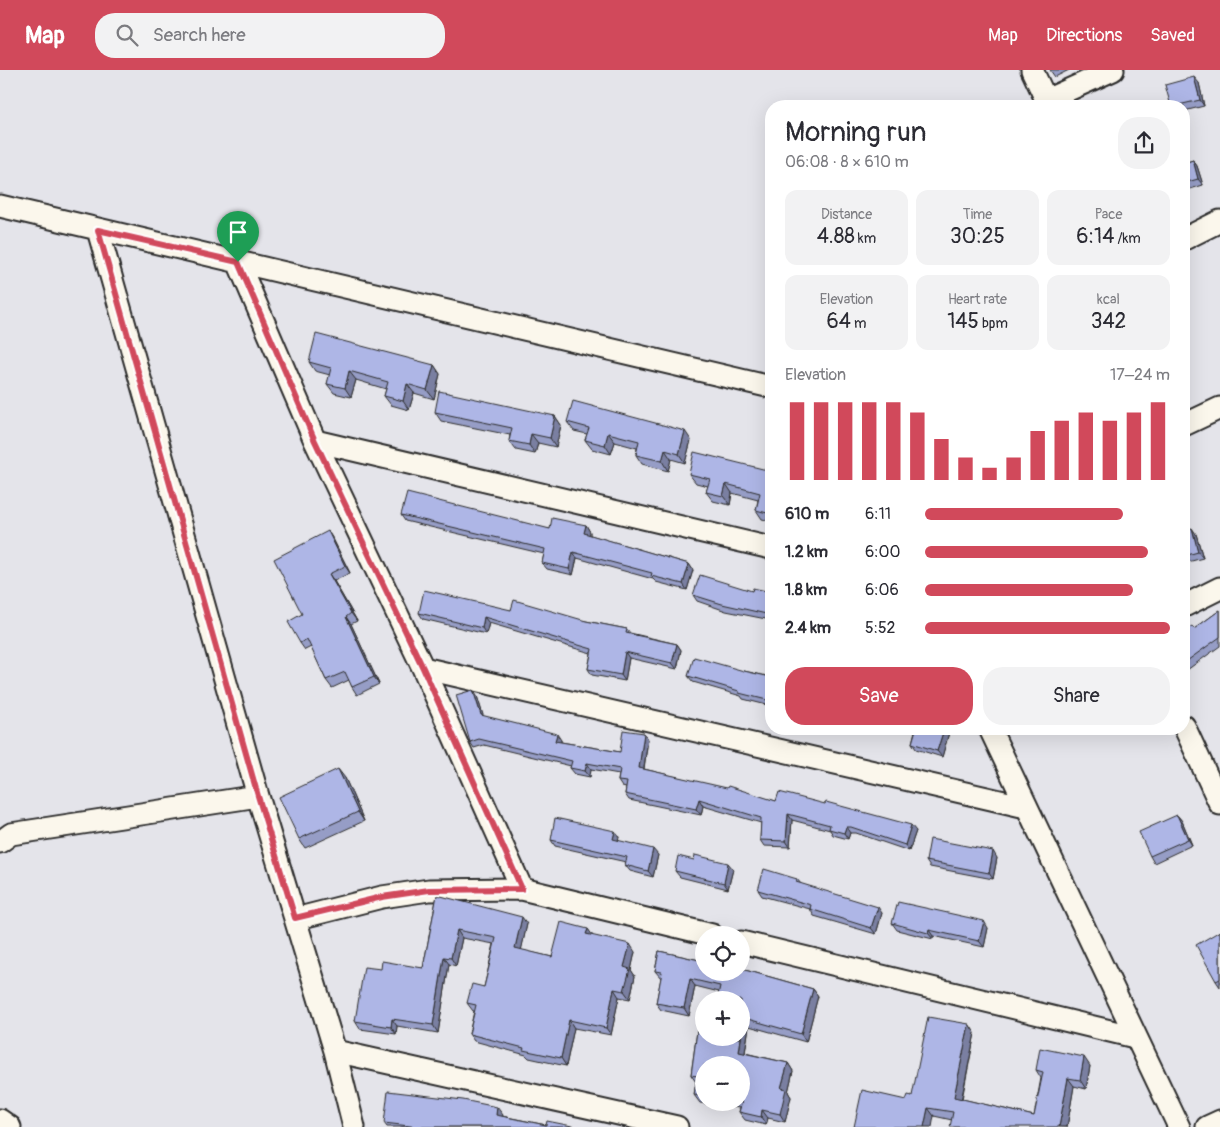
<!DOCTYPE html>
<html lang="en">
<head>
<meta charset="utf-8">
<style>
  :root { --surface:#fff; --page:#f2f2f3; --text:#2b2b33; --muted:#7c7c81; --accent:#d1495b }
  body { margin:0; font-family:Pangolin,sans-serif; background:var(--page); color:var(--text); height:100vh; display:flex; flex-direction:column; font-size:19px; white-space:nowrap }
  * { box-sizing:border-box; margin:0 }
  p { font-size:16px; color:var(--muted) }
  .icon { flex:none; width:28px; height:28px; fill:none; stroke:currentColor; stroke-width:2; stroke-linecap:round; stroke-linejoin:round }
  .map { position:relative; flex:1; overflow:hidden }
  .details { position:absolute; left:765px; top:30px; width:425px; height:635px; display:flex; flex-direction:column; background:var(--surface); border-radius:20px; box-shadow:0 5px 20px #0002 }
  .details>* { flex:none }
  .tools { position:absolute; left:695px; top:856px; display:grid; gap:10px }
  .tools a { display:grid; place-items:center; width:55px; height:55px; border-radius:50%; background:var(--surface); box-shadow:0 5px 20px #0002; font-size:25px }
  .pin { position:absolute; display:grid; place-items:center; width:42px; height:42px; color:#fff; margin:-51px -21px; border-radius:50% 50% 50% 0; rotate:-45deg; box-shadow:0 0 5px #0007 }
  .pin .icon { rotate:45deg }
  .round { display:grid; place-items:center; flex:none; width:52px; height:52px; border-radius:20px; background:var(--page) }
  .overview { display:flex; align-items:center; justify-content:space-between; height:85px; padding:0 20px }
  h1 { font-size:28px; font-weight:600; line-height:38px }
  .stats { display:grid; grid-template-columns:repeat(3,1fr); gap:8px; height:85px; padding:5px 20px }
  .stats div { display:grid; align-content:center; border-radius:12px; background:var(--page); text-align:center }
  .stats b { font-size:21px; font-weight:600 }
  .stats small { font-size:14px; font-weight:400 }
  .stats p { font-size:14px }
  .chart { height:140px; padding:10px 20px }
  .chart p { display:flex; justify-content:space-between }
  .chart svg { width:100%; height:90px; margin-top:5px; stroke:var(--accent); stroke-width:6 }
  .button { display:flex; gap:10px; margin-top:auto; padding:10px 20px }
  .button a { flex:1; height:58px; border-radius:20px; background:var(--accent); color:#fff; font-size:20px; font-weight:600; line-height:58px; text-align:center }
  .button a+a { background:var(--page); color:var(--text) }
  ul { padding:0 20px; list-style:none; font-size:16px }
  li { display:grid; grid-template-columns:80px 60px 1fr; align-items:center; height:38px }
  li i { height:12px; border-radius:6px; background:var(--accent) }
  header { display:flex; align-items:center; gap:30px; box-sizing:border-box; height:70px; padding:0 25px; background:var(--accent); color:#fff }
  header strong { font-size:24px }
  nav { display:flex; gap:28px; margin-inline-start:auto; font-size:18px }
  .search { width:350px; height:45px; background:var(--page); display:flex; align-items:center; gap:12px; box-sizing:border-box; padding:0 18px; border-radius:20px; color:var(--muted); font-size:19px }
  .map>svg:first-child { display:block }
</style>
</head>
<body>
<header>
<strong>Map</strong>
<div class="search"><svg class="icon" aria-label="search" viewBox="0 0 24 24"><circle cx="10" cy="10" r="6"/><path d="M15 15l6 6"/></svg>Search here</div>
<nav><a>Map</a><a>Directions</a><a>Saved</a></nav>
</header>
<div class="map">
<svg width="1220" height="1057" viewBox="0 0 1220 1057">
  <rect width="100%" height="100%" fill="#e4e4ea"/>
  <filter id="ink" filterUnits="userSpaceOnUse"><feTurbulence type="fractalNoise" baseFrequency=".02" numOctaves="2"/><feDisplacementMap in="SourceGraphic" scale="10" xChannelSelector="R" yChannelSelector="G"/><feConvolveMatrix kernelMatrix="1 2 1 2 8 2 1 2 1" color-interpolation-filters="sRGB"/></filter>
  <g filter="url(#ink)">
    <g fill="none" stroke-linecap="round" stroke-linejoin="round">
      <!-- minor casing -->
      <g stroke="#2b2b2b" stroke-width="25">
        <path id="minor" d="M1032,0l17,36
          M1046,30l67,-30
          M0,136l771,181
          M98,160l160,566 77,255 19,76
          M1184,169l36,-18
          M238,192l77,179 108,227
          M1184,355l36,-17
          M315,371l456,107
          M1184,536l36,-18
          M1184,656l36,78
          M990,659l189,398
          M0,772l11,-8 247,-38
          M295,849l87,-22 47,-7 93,-1
          M712,865l-190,-46 -99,-221 603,139
          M741,872l394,95
          M335,981l342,76
          M0,1050l10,7
          M1207,1057l13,-6"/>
      </g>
      <!-- minor -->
      <use href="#minor" stroke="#fbf7ec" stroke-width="21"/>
    </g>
    <!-- wall -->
    <path fill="#969dc6" stroke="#2b2b2b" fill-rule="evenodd" d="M1050,0h19l-14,7z
      M1199,13l5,23 -20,5v-5h-13z
      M1193,90l4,6 6,19 -19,6v-28z
      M309,292l125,3 6,9 -6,25 -20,-6 -5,17 -18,-5 -7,-9 2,-7 -30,-9 -5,17 -17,-4 -7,-9 3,-9 -15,-4z
      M435,342l120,4 6,9 -5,22 -18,-4 -3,11 -19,-4 -7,-9 1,-6 -69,-14z
      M567,352l124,18 -6,23 -14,-4 -3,12 -26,-7 -6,-9 1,-7 -22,-6 -4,12 -19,-5 -7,-9 2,-6 -13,-3z
      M771,401v50l-9,-2 -6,-9 2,-10 -26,-7 -2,12 -17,-4 -7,-9 2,-6 -12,-3 -7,-9z
      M401,445l149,14 36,-4 4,7v3l99,29 4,6 -6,20 -31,-8 -3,-3 -76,-21 -4,17 -26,-6 -5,-6 2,-9 -139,-33z
      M1184,460l12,4 7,24 -19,5z
      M333,469l17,34 -16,8 23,40 -6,3 28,60 -22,11 -5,-8 -3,-7 -17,8 -6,-8 -15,-33 -6,3 -5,-7z
      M752,521l19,1v28l-45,-9 -29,-10 -4,-6z
      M511,540l75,11 41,8 3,4 47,11 4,6 -4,19 -48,-11 -4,23 -33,-6 -4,-6 3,-16 -102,-30 -3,11 -63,-15 -4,-6z
      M1220,540v36l-33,24 -3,-5v-34l10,-2z
      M744,601l27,6v29l-28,-7 -2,-3 -48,-14 -5,-6z
      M477,626l6,20 78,24v2l59,10 28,-13 -4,30 132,32 140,30 -7,20 -53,-18h-6l-2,6 -15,-4 -3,-5 -38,-10 -2,27 -26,-1 -4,-6 1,-17 -58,-17 -2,9 -72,-15 -4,-6 1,-6 -4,-1 -4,-6 1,-7 -28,-5 -1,8 -15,-3 -5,-6 1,-2 -87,-21 -10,3 -4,-6z
      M908,659h42l-8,28 -26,-8 -4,-6 3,-12z
      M345,708l19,43 -59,27 -6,-9z
      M1177,745l5,6 10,24 -38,18 -4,-7z
      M619,767l-1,4 40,14 -5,22 -23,-6 -5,-6 1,-3 -71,-16 -4,-6z
      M997,788l-4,21 -63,-12 -4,-6z
      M733,799l-5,20 -48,-12 -5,-6z
      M797,809l4,5 81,29 -6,21 -62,-18 -4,-7 -48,-13 -4,-6z
      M437,825l90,29 -6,26 31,7 36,-28 4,7 43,16 -4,18 4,6 -5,23 -11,-2 -8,38 -37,-7 -8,38 -37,-8 -3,-3 -52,-14 -5,-7 5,-23h-1l-6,-8 17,-16 10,-43 -32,-6 -6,28 -7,-2 -11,69 -41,-7 -1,8 -36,-5 -5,-8 26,-52 42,-1z
      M892,853l96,5 -4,19 -51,-11v3l-36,-9z
      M1220,861v56l-4,-6z
      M659,881l45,10v11h37v-3l15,4 57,16 5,7 -12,46 -57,-16 -4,27 43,10 5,8 -5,21 3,5 -6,25 -17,-4 -2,7 -21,-5 -6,-8 1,-4 -40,-5 -6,-8 2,-13 -5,-7 6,-44 7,1v6h37v-38h-24l2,-8 -24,-6 -6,30 -28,-6 -5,-7 5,-25 -6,-7zM704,995h37v37h-37z
      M969,954l6,9 -13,66 72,17 7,-38 -5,-8 54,-4 -4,23 -12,-3 -7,41 -115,-7 -18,-4 -28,-16 6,-4z
      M503,1045l-1,1 44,9 31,2h-190l-3,-4z"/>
    <!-- shaded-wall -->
    <path fill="#7a7fa1" stroke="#2b2b2b" d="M1194,7l5,6 5,23 -4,-6z
      M1193,90l4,6 6,19 -5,-6z
      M434,295l6,9 -6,25 -7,-9z
      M349,301l7,9 -5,17 -6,-9z
      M407,314l7,9 -5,17 -6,-9z
      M555,346l6,9 -5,22 -6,-9z
      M685,361l6,9 -6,23 -6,-9z
      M608,363l7,9 -4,12 -6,-9z
      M531,364l7,9 -3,11 -6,-9z
      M665,380l6,9 -3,12 -6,-10z
      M726,414l6,9 -2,12 -7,-9z
      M586,455l4,7 -1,7 -5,-6z
      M1192,458l4,6 7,24 -5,-6z
      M328,461l5,8 17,34 -5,-7z
      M573,482l4,6 -4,17 -4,-6z
      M689,494l4,6 -6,20 -4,-6z
      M329,504l5,7 23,40 -6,-8z
      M346,547l5,7 28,60 -5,-7z
      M484,547l5,6 -3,11 -4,-6z
      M677,574l4,6 -4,19 -5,-6z
      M625,582l4,6 -4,23 -4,-6z
      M473,620l4,6 8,25 -4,-6z
      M944,659h6l-8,28 -5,-6z
      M644,663l4,6 -5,35 -4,-6z
      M557,664l4,6 -1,7 -5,-6z
      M587,693l4,6 -1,8 -5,-6z
      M338,699l7,9 19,43 -6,-9z
      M699,729l4,7 -2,9 -5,-6z
      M788,744l4,6 -2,27 -4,-6z
      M1177,745l5,6 10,24 -4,-6z
      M911,755l5,6 -7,20 -4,-6z
      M846,757l4,6 -2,6 -4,-6z
      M615,761l4,6 -2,8 -4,-6z
      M653,779l5,6 -5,22 -5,-6z
      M993,781l4,7 -4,21 -4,-6z
      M728,793l5,6 -5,20 -4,-6z
      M878,837l4,6 -6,21 -5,-6z
      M522,847l5,7 -7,32 -5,-8z
      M984,851l4,7 -4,19 -5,-6z
      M588,859l5,7 -7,-2z
      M457,860l5,8 -6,28 -5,-8z
      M929,860l4,6v3l-5,-6z
      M630,874l5,8 -4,18 4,6 -5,23 -6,-8v-24z
      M444,887l5,7 -11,69 -5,-8z
      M690,909l5,7 -6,30 -5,-8z
      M614,919l5,8 -8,38 -5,-7z
      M813,919l5,7 -12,46 -5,-8z
      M744,948l5,8 -5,33 -5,-7z
      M392,949l5,7 -1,8 -5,-7z
      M569,950l5,8 -8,38 -5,-8z
      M969,954l6,9 -15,73 -6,-9z
      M1084,987l6,9 -4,23 -6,-9z
      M788,993l5,8 -5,21 3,5 -6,25 -5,-8 1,-26z
      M1068,1008l6,8 -7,41h-8z
      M497,1037l6,8 -2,8 -5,-8z
      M928,1038l6,8 -2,11h-8z
      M762,1040l6,8 -2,7 -5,-8z"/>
    <!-- building -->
    <path fill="#aeb6e6" stroke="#2b2b2b" d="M1194,7l6,23 -26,6h-3l-6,-21z
      M1193,90l5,19 -14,4v-20z
      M316,264l118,31 -7,25 -20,-6 -4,17 -19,-5 4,-14 -39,-11 -4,17 -18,-4 4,-16 -22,-6z
      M439,321l116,25 -5,22 -19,-4 -2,11 -20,-4 3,-13 -77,-16z
      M573,331l112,30 -6,23 -14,-4 -3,11 -26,-6 3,-14 -31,-8 -3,12 -20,-5 4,-12 -22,-6z
      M694,382l77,19v43l-15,-4 4,-17 -34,-9 -3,12 -17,-4 4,-13 -21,-5z
      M407,423l143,36 2,-11 34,7 -2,8 105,31 -6,20 -32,-8 1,-3 -79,-21 -4,17 -27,-6 3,-14 -144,-34z
      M1192,458l6,24 -14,4v-26z
      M328,461l17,35 -16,8 22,39 -5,4 28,60 -22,10 -7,-15 -19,8 -19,-41 -7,4 -12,-21 14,-8 -28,-55z
      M700,505l52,16 1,-3 18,4v23l-49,-11 -29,-9z
      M424,520l87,20 3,-10 72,21 41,8 -1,4 51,11 -5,19 -47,-11 -4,23 -33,-6 4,-20 -108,-32 -2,11 -63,-15z
      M1220,540v27l-36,26v-32l8,-5 2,3z
      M694,587l50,14 27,6v24l-32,-8v-2l-51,-15z
      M473,620l8,25 76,19 -2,7 65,11 3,-22 21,3 -5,35 88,20 1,-2 48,15 3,-9 46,12 1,-2 85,23 -6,20 -54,-18h-5l-2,6 -15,-4 1,-4 -42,-11 -2,27 -26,-1 1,-22 -62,-19 -3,10 -71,-15 2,-12 -9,-1 2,-12 -33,-6 -2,8 -15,-3 2,-7 -93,-22 -9,3 -14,-47z
      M916,659h28l-7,22 -25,-8z
      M338,699l20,43 -59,27 -20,-42z
      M1177,745l11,24 -38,17 -11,-24z
      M555,748l60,13 -2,8 40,10 -5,22 -23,-6 2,-8 -76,-17z
      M930,769l63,12 -4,22 -63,-12z
      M695,785l33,8 -4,20 -49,-12 3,-15 16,4z
      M764,799l33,10 -1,3 82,25 -7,21 -61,-19 1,-4 -53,-15z
      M437,825l85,22 -7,31 37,9 9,-35 27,7 -2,5 44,10 -6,23 6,2 -6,22 -10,-2 -8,39 -37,-8 -8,38 -38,-8 1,-2 -55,-14 7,-29 -9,-2 5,-19 12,3 12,-49 -39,-8 -6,28 -7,-1 -11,68 -41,-6 -1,8 -36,-6 9,-54 17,2 1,-8 41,7z
      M898,832l86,19 -5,20 -50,-11 -1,3 -36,-10z
      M1220,861v48l-4,2 -20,-36z
      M659,881l45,10v11h37v-3l15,4 57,16 -12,45 -57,-16 -3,19v-37h-24l3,-14 -30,-7 -6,29 -28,-5 6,-31 -7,-1z
      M928,947l41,7 -15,73 80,19 9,-44 -7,-2 4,-22 44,9 -4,23 -12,-2 -9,49h-109l3,-15 -25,-4 -4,19h-70l8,-37 44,10 2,-5 4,1z
      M697,961l7,1v6h37l-2,14 49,11 -7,25 5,1 -6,25 -18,-4 -1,7 -22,-5 3,-10h-1v-37h-37v31l-10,-1 3,-19 -6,-1z
      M388,1021l75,9 34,7 -1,8 50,10 1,-4 30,6h-159l-34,-4z"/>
  </g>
  <g fill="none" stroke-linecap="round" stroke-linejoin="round" filter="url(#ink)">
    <!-- route casing -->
    <g stroke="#fff" stroke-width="10">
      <path id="route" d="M98,160l140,32 77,179 108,227 99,221 -93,1 -47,7 -87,21 -37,-122z"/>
    </g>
    <!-- route -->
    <use href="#route" stroke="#d1495b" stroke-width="6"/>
  </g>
</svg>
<div class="tools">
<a><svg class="icon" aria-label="locate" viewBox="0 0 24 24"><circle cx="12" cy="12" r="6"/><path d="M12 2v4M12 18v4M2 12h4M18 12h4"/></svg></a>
<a>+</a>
<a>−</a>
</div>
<div class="pin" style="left:238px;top:192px;background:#1e9e55"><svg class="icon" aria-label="arrive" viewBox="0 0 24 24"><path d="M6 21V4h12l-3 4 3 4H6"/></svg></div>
<section class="details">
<div class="overview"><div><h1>Morning run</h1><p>06:08 · 8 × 610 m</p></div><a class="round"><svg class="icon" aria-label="share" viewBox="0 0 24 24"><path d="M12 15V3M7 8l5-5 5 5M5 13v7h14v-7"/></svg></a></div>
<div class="stats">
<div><p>Distance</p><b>4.88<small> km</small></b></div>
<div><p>Time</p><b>30:25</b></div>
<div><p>Pace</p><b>6:14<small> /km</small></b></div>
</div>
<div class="stats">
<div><p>Elevation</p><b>64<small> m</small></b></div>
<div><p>Heart rate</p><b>145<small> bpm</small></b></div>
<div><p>kcal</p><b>342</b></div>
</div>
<div class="chart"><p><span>Elevation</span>17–24 m</p>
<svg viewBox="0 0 160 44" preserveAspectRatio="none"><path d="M5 44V6M15 44V6M25 44V6M35 44V6M45 44V6M55 44V11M65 44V24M75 44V33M85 44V38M95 44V33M105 44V20M115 44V15M125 44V11M135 44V15M145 44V11M155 44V6"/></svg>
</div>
<ul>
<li><b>610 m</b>6:11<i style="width:81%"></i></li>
<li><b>1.2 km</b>6:00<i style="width:91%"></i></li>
<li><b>1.8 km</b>6:06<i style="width:85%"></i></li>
<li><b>2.4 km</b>5:52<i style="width:100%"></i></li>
</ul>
<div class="button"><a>Save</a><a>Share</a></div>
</section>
</div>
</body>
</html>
